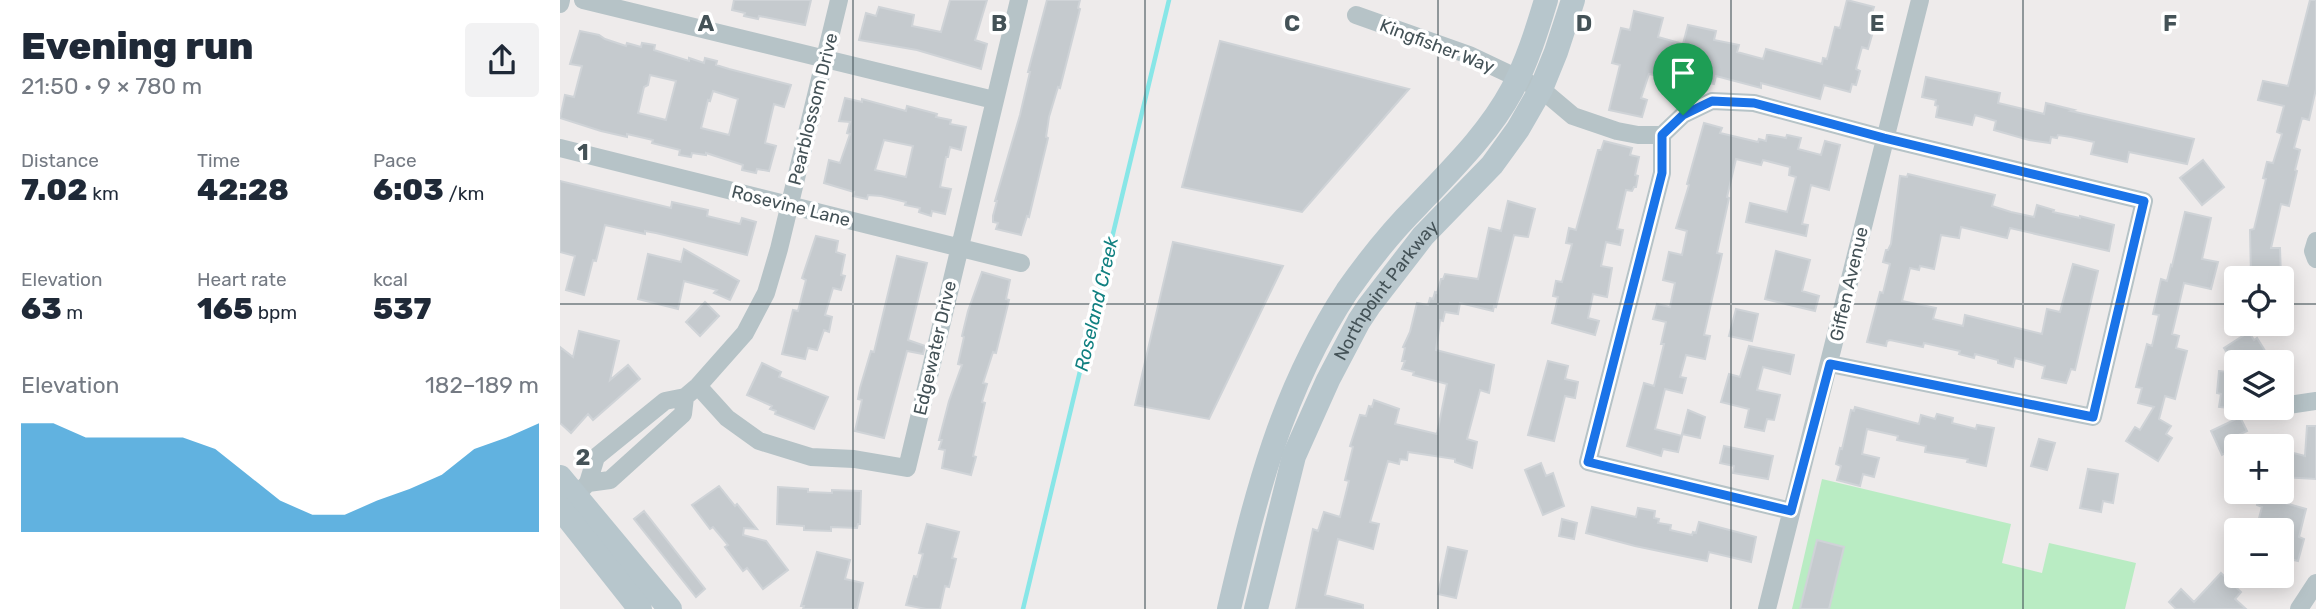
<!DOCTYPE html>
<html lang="en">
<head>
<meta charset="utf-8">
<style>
  :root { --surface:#fff; --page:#f2f2f3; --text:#1f2937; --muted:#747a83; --accent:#1f92d3 }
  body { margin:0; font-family:Rubik,sans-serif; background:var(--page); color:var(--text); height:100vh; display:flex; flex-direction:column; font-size:26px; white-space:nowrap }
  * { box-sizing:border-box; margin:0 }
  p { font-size:23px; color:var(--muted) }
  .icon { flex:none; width:38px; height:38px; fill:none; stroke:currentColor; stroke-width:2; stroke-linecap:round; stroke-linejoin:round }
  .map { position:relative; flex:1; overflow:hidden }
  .panel { display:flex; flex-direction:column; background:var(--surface); width:560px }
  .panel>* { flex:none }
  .tools { position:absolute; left:1664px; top:266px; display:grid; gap:14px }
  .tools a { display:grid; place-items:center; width:70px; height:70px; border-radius:7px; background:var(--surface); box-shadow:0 4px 18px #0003; font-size:35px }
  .pin { position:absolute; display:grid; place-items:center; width:60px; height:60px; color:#fff; margin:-72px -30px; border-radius:50% 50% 50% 0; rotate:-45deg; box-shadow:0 0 7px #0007 }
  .pin .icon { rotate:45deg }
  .round { display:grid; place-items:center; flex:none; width:74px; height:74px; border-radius:7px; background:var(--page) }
  .head { display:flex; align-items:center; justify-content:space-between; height:119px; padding:0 21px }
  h1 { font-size:38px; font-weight:800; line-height:52px }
  .stats { display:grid; grid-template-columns:repeat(3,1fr); gap:10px; height:119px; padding:7px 21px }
  .stats div { display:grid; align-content:center }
  .stats b { font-size:30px; font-weight:800 }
  .stats small { font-size:19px; font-weight:400 }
  .stats p { font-size:19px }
  .chart { height:196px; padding:14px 21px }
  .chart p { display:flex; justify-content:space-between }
  .chart svg { width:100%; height:126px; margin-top:7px; fill:var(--accent); opacity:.7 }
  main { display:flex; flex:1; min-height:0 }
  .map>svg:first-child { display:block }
</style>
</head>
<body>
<main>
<section class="panel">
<div class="head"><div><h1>Evening run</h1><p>21:50 · 9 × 780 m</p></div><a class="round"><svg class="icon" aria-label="share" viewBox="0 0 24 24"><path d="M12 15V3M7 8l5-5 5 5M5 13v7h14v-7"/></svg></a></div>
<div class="stats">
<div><p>Distance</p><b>7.02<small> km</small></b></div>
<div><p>Time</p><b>42:28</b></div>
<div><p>Pace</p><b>6:03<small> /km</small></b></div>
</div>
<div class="stats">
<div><p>Elevation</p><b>63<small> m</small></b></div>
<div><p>Heart rate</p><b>165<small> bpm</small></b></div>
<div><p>kcal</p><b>537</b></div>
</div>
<div class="chart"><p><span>Elevation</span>182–189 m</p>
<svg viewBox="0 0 160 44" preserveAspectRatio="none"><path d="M0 44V6L10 6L20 11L30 11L40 11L50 11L60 15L70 24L80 33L90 38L100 38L110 33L120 29L130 24L140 15L150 11L160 6V44z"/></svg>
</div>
</section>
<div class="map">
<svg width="1756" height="609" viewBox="0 0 1756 609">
  <rect width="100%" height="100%" fill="#eeebeb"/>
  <!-- green -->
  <path fill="#b9ecc3" d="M1262,479l189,45 -9,39 40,10 7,-30 87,20 -11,46h-333z"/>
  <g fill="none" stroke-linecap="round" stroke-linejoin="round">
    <!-- stream -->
    <path stroke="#88e6e7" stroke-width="4.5" d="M463,609l146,-609"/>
  </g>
  <!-- building -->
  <path fill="#c5cace" stroke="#cfd3d7" stroke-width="2" fill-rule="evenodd" d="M174,0h77l-6,25 -46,-9 -1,3 -14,-3 1,-3 -13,-3z
    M390,0h37l-12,40 12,4 -6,25 -64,-19 -58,-10 7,-27 10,3 3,-9 35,8 -2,11 29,6z
    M487,0h33l-2,8 2,1 -20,79 -2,-1 -9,30 -3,20 2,1 -19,79 -2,-1 -6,19 -25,-6 2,-6 -5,-1v-6l4,-15h-2l25,-86 10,-43h-2z
    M1287,0l27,7 -2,6 6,1 -10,35 -6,-2 -6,22 4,2 -4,14 -4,-1 -2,8 -26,-7 -4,14 -59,-16v5l-45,-12 -2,8 -8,-2v2l-25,-3 -32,-7 -8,24 6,2 -5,17 -33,-7 11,-45 -8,-2 9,-35 9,2 4,-19 29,7 -5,19 25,7 5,-19 28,6 -2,9 25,5 -2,7 26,7 3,-10 56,15 1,-6 4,1 8,-32 5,1z
    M1750,0h6v89l-7,31 -7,-2 -8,30 6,2 -5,20 2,1 -8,35 -8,-2 -10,44h9l1,30h-30l-1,-48 4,-1 12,-50 -3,-1 4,-16 6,1 9,-29 -5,-2 7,-26 -26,-6 5,-19 25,5z
    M20,31l19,4 6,4 21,7 1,-3 14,4 1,-4 13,2 -1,5 35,11v-3l15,5 1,-5 12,3 -1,4 13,4 62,16 -7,22 -10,-3 -5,21 -4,18 11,3 -7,25 -12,-2 -1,4 -14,-3 1,-5 -37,-12v2l-14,-2 -1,4 -12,-2 1,-5 -28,-7 1,-3 -26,-6v3l-26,-6 -41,-13 5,-23 9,2 8,-31 -12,-2zM90,75l26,6 -10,39 -28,-7 6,-26 4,-2zM153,91l25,8 -9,36 -28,-7 7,-28 2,1z
    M660,41l189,48 -107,123 -120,-25z
    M1366,77l74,16 -2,10 46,11 2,-11 28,7 -3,1 123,28 -7,25 -58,-12 -2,10 -36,-8 3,-12 -23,-5 -13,-2 -1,3 -6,-1 -1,6 -21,-3 -35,-10 2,-9 -21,-6 -3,10 -36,-8 2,-11 -3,-1 1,-5 -14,-3z
    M285,98l17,4v-3l44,12 1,-5 30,8 -1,3 15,3 -1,4 16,3 -5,23 -11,-3 -2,10h-2l-6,30 11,2 -6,25 -13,-3 -1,5 -12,-4 1,-4 -15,-3 1,-3 -25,-6 -13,-1 -1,4 -14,-3 1,-4 -30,-9 5,-23 11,3 10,-29 -3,-1 3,-11 -11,-1zM324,140l29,6 -7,31 -31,-7z
    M1144,123l18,5 -2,5 38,9 1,-3 7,2 1,-6h3l16,3 1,-3 14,3 -3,11 23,6 4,-14 15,4 -11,45 -18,-5 -9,39 6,1 -2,11 -60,-14 4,-19 37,9 9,-35 -7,-2 1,-8 -27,-7 -2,5 -25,-6 -9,38 2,1 -12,55 5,1 -18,81 6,1 -5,23 -19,-4 -6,22 6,1 -4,15 -17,-4 -10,40 27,7 -4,16 -15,-3 -2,7 -34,-10 17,-63 10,3 10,-42h-3l5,-22 -13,-3 4,-15 13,3 5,-24 -12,-3 6,-28 13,3 5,-24 -11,-3 13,-43 -2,-1z
    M1044,141l28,7 -2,7 9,2 -4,18 3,1 -2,11h-2l-2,4 -6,-1 -9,39 6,1 -3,15 -14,-3 -5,24 11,2 -5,29 -14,-3 -5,24 11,3 -4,14 -43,-12 6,-26 -5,-1 3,-15 6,1 10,-38 -6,-1 3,-15 7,2 22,-80h3z
    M1643,160l21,27 -22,18 -22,-27z
    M1348,174l87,21 -3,11 19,6 23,5 3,-12 17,5 -1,2 27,6v-2l34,9 -5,26 -99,-23 -3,10 -46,-11 -2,11 -18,-3 -7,34 -14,-3 -1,4 -9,-2 -8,33 34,7 -3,11 30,7 2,-11 77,19 5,-25 13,3 13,-48 25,7 -23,99 -4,-1 -5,14 -24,-5 3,-12 -30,-8 -2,9 -15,-4v-3l-23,-6 -1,4 -15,-4 1,-3 -36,-8 -1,4 -33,-7 -3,1 -1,5 -19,-4 13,-50 3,1 7,-29 -7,-2 3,-12h2l3,-6 9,-68 7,1z
    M0,181l111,27 1,-6 36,8 -1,6 33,8 2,-6 14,4 -9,33 -91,-22 -11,-2v3l-40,-9 -9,36 -3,-1 -9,35 -18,-5 9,-34 -15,-4z
    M948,201l27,8 -7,28 -14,-2 -18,72 -2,-1 -1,5 -33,-8 -2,11 -13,-2 -2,9 -3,-1 -4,30 58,15 -5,28 -9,-3 -13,49 10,3 -5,26 -17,-6v-3l-47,-7 -1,8 -7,-1 -1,5 -11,-3 -18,61 9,2 -6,25 -35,-10 -13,56 38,10v4h-67l17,-80 5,2 6,-19 16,5 9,-36 -4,-1 8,-33 -3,-1 10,-31 6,1 3,-10 3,1 2,-7 25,9 -4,15 42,10 10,-50 -34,-9 1,-3 -12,-3 3,-8h-3l3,-13 -2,-1 7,-15 7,-29 11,2 2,-7 3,1 2,-7 2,1 4,-14h2l2,-5 33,5 11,-51 12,3z
    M1625,212l26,6 -9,41 16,3 -7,27 -27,-6 -12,51 7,2 -3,12 11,3 -12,48 -10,-3 -6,23 12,7 -5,8 6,4 -14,23 -32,-20 9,-14 5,3 14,-23 -16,-4 4,-15 -6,-1 11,-43 5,2 7,-31 -6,-1 8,-35 6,2 4,-16 1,1z
    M256,236l22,5 -2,11 9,3 -4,20 4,1 -4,14 -8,-2 -8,27 7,2 -3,15 -5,-2 -7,20 -9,-2 -3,11 -23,-5 11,-44 5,1 8,-31 -4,-2z
    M613,242l110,24 -74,153 -74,-14z
    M124,249l55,32 -9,19 -16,-7 3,-3 -33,-9 -6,28 -40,-10 10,-45 33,8z
    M1216,251l34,9 -8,31 17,5 -4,15 -50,-12z
    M337,256l30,7 -19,77 17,6 -2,8 -16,-3 -23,87 -29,-7 7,-31 -4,-1 2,-11 11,-37 3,1z
    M422,272l28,8 -4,19 3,1 -13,53 -3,-1 -10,31 4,1 -5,18 3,1 -12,53 3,1 -5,18 -29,-7 3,-18 -6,-1 3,-9h-3l10,-39 13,-36 -4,-1 6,-27 -2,-1 6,-25z
    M145,302l14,14 -19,20 -14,-14z
    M1176,309l22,5 -6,27 -23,-5z
    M19,331l40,10 -9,39 18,-15 12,14 -47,41 -5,-6 -17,19 -11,-10v-76l13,10z
    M1689,332l5,8 3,-2 15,24h-39l-9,-14z
    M1189,346l45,9 -4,19 -27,-7 -6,23 23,5 -6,25 -7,-1 -3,12 -19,-4 4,-18 -28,-7 8,-28 11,3z
    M988,361l20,5 -3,13 13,3 -3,16 -10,-2 -11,45 -26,-6z
    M202,363l19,9 -2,5 49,20 -14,32 -39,-15 1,-3 -6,-2 2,-3 -25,-11z
    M1659,371l17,2v36l-17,-2 2,-13 -4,-1z
    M1295,407l64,17 2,-9 14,4 2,-5 16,4 -1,5 24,6 1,-4 17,3 -8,38 -19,-4 1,-3 -43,-7 1,-6 -29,-6 1,-4 -31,-7 -5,25 17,4 -5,19 -11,-3 -3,12 -23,-6 4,-14 -5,-2 4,-16 2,1 9,-39 3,1z
    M1128,410l17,7 -5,21 -18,-4z
    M1680,417l7,14 -13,6 4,9 -2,2 -14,7 -11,-24z
    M1747,426h9v53l-34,-2v-27l23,6z
    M1479,439l16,4 -8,27 -16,-4z
    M1164,446l49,10 -5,23 -35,-6 1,-7 -14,-3z
    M981,463l5,13 7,-3 11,33 -21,9 -18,-45z
    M1528,469l30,5 -5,29 -10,-2 -2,11 -21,-4z
    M159,486l16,20 2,-2 20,25 -13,-1 -1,7 23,6 22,29 -25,19 -16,-21 -4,3 -18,-24 3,-2 -15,-18 -3,2 -18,-24z
    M218,487l30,2v3l24,1v-3l29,1 -1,33h-2l-1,4 -26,-1v4l-27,-1v-4l-27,-2z
    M1700,492h28l-3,11 21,6 -7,28 5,2 -6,22 -4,-1 -12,15v-47l-24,-6 4,-15 -5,-2z
    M1032,507l44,10 2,-9 17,3 -1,7 5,1 -1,4 13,2 -1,5 22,5 1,-3 3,1 3,-11 57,15 -5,25 -42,-10 -2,9 -72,-15 -49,-13z
    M84,511l61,78 -9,8 -62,-78z
    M1002,519l15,4 -3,16 -15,-3z
    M367,524l32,8 -7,26 4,1 -7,28 -4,-1 -5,23h-14l-20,-4 8,-29 3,1 6,-23 -4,-1z
    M1257,540l27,7 -15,62h-29z
    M888,547l19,4 -11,47 -18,-4z
    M257,552l33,8 -5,19 18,4 -6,26h-54l1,-3h-3z
    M1661,573l20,19 -6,7 11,10h-70l-7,-7 12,-13 13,13z"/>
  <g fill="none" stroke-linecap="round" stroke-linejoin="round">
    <!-- street -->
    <path stroke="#b6c3c7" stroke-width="18" d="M23,0l411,100
      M0,4l1,-4
      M796,15l113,40 72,34 32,27 44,15 21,4h24l21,-20 29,-14 42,2 130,35 260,63 -51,216 -263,-53
      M1102,135v38l-74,289 203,49
      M0,148l461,115
      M1756,241l-3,10 3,8
      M138,386l29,32 32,23 52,16 43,2 53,9 112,-468
      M1722,406l34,-5
      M28,483l22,-3 73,-66 2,-17
      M9,502l19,-19 8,-26 69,-56 20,-4 13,-11 47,-53 21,-40 13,-44 60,-249
      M1207,609l153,-609
      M1739,609l17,-26"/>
    <!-- secondary -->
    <g stroke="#b7c6cc" stroke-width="24">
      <path d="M0,477l110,132"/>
      <path d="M0,508l80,101"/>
      <path d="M669,609c27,-115 52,-217 118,-318 21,-30 45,-60 71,-86 34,-36 71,-72 94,-115 15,-28 25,-60 34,-90"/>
      <path id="s1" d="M696,609l38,-153 34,-76 31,-59 10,-15 54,-70 69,-71 26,-36 23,-40 15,-37 17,-52"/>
    </g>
  </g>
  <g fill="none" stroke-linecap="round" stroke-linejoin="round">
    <!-- route casing -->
    <g stroke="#fff" stroke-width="14">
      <path id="route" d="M1152,101l42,2 130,35 260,63 -51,216 -263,-53 -39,147 -203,-49 74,-289v-38l21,-20z"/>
    </g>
    <!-- route -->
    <use href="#route" stroke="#1a73e8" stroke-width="9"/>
  </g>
  <!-- grid -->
  <path fill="none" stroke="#445257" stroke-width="2" stroke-opacity="0.55" d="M293,0v609M585,0v609M878,0v609M1171,0v609M1463,0v609M0,304h1676M1722,304h34"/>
  <g text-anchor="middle" stroke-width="7" stroke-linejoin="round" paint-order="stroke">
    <!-- street labels -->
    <g font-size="18" fill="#445257" stroke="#fff">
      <text transform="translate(877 46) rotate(21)" y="6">Kingfisher Way</text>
      <text transform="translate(253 109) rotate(-76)" y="6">Pearblossom Drive</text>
      <text transform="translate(231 206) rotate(14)" y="6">Rosevine Lane</text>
      <text transform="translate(1289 284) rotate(-77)" y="6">Giffen Avenue</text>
      <text dy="6" stroke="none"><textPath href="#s1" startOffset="348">Northpoint Parkway</textPath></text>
      <text transform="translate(375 348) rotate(-77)" y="6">Edgewater Drive</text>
    </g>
    <!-- water labels -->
    <g font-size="19" font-style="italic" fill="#118081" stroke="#fff">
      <text transform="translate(536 304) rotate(-77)" y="7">Roseland Creek</text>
    </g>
  </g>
  <g font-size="23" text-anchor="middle" font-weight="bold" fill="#445257" stroke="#fff" stroke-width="7" stroke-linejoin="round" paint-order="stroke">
    <text x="146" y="31">A</text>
    <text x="439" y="31">B</text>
    <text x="732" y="31">C</text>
    <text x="1024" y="31">D</text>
    <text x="1317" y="31">E</text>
    <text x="1610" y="31">F</text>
    <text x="23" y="160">1</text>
    <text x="23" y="465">2</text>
  </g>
</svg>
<div class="tools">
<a><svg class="icon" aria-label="locate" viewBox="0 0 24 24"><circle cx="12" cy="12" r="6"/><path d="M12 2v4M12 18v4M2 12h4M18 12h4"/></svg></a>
<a><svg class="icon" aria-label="layers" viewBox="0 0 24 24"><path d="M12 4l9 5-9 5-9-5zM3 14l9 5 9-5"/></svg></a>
<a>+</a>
<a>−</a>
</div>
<div class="pin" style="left:1123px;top:115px;background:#1e9e55"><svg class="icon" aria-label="arrive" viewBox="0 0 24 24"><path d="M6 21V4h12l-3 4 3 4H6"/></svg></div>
</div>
</main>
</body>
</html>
